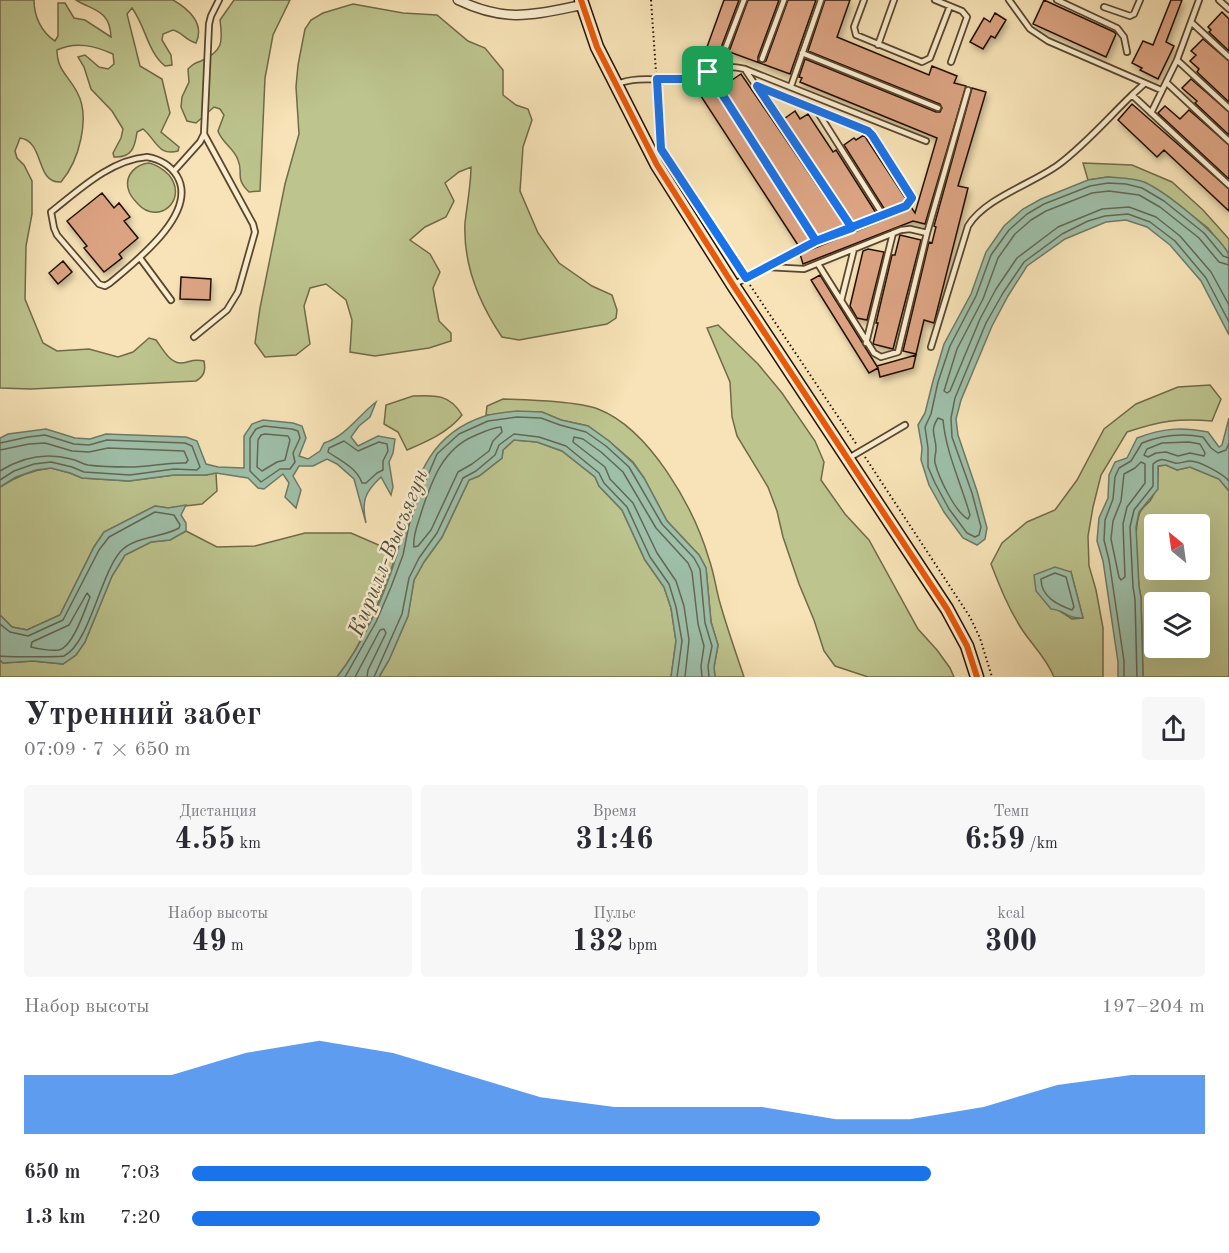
<!DOCTYPE html>
<html lang="ru">
<head>
<meta charset="utf-8">
<style>
  :root { --surface:#fff; --page:#f7f7f7; --text:#2b2b33; --muted:#7c7c81; --accent:#1a73e8 }
  body { margin:0; font-family:"Old Standard TT",serif; background:var(--page); color:var(--text); height:100vh; display:flex; flex-direction:column; font-size:22px; white-space:nowrap }
  * { box-sizing:border-box; margin:0 }
  p { font-size:20px; color:var(--muted) }
  .icon { flex:none; width:33px; height:33px; fill:none; stroke:currentColor; stroke-width:2; stroke-linecap:round; stroke-linejoin:round }
  .map { position:relative; height:677px; overflow:hidden }
  .drawer { display:flex; flex-direction:column; background:var(--surface); flex:1 }
  .drawer>* { flex:none }
  .needle { width:39px; rotate:331deg }
  .fabs { position:absolute; left:1144px; top:514px; display:grid; gap:12px }
  .fabs a { display:grid; place-items:center; width:66px; height:66px; border-radius:6px; background:var(--surface); box-shadow:0 6px 24px #0002; font-size:30px }
  .pin { position:absolute; display:grid; place-items:center; width:51px; height:51px; color:#fff; margin:-26px; border-radius:12px; box-shadow:0 3px 9px #0006 }
  .round { display:grid; place-items:center; flex:none; width:63px; height:63px; border-radius:6px; background:var(--page) }
  .headline { display:flex; align-items:center; justify-content:space-between; height:102px; padding:0 24px }
  h1 { font-size:33px; font-weight:800; line-height:45px }
  .metrics { display:grid; grid-template-columns:repeat(3,1fr); gap:9px; height:102px; padding:6px 24px }
  .metrics div { display:grid; align-content:center; border-radius:6px; background:var(--page); text-align:center }
  .metrics b { font-size:30px; font-weight:800 }
  .metrics small { font-size:16px; font-weight:400 }
  .metrics p { font-size:16px }
  .chart { height:168px; padding:12px 24px }
  .chart p { display:flex; justify-content:space-between }
  .chart svg { width:100%; height:108px; margin-top:6px; fill:var(--accent); opacity:.7 }
  ul { padding:0 24px; list-style:none; font-size:20px }
  li { display:grid; grid-template-columns:96px 72px 1fr; align-items:center; height:45px }
  li i { height:15px; border-radius:8px; background:var(--accent) }
  .map>svg:first-child { display:block }
</style>
</head>
<body>
<div class="map">
<svg width="1229" height="677" viewBox="0 0 1229 677">
  <defs>
    <filter id="shadow"><feDropShadow dx="2" dy="4" stdDeviation="3" flood-color="#0004"/></filter>
  </defs>
  <rect width="100%" height="100%" fill="#f7e3b7"/>
  <filter id="stains"><feTurbulence type="fractalNoise" baseFrequency=".00333" numOctaves="4"/><feColorMatrix values="0 0 0 0 .2 0 0 0 0 .09 0 0 0 0 .02 0 0 0 .5 -.17"/></filter>
  <radialGradient id="worn" r=".72"><stop offset=".6" stop-color="#630" stop-opacity="0"/><stop offset="1" stop-color="#630" stop-opacity=".3"/></radialGradient>
  <!-- green -->
  <path fill="#bdc48e" stroke="#706a47" stroke-width="1.5" fill-rule="evenodd" d="M0,0h34c0,16 7,32 21,41l3,-5v-33h7l9,15 11,2 26,17c-1,-27 -17,-26 -35,-37h97c16,9 32,24 23,43 -11,-3 -14,-11 -23,-13l-10,4 -1,6 9,15 1,10 -7,1c-18,-15 -19,-39 -33,-58l-5,6 13,52 22,13 8,34 -9,19 18,15 -1,4c-20,6 -23,-13 -35,-22l-6,3c-2,15 -5,26 -23,25l-1,-4 8,-15 2,-9 -11,-18 -21,-22 -7,-22 -6,-10 7,-2 14,12 9,2 6,-5 -1,-10c-18,-8 -37,-13 -56,-4 0,20 11,25 20,42 14,25 2,69 -16,90 -26,2 -16,-41 -41,-44l-5,13 2,7 7,7 8,16v33l-6,32 -1,53 18,44 14,8 32,-2 29,8 15,-5 16,-14 7,2c6,8 13,22 24,23 10,0 11,-5 24,-2 2,10 0,15 -8,20l-165,8 -31,-1z
    M234,0h56l-17,35 -8,43 -5,113 -11,1c-15,-15 -5,-18 -11,-32 -4,-12 -16,-17 -20,-29l6,-16 -4,-6 -6,-2 -18,16 -9,-2 -6,-14 1,-10 7,-15 -1,-13c5,-5 7,-6 13,-8 22,-10 22,-19 19,-41z
    M353,4l50,9 34,2 31,26 17,7 18,22v25l13,10 12,4 4,11 -9,27 -3,44 18,42 21,30 33,23 20,9 5,15 -1,8 -9,6 -88,16 -17,-3c-23,-34 -39,-73 -37,-114 2,-19 6,-38 6,-56l-12,5 -14,11 9,18 -8,16 -21,10 -15,13 20,14 10,18 -7,16 2,12 4,21 12,12v8l-22,7 -54,8 -25,-4 2,-32 -6,-20 -20,-16 -16,4 -6,18 6,38 -14,11 -31,2 -10,-14 5,-35 25,-124 14,-50 -3,-47 2,-22 7,-36 6,-9 12,-7z
    M149,163c9,2 14,6 20,12 20,25 -11,51 -31,29 -4,-4 -9,-10 -10,-16 -3,-14 9,-24 21,-25z
    M1083,163l49,2 40,17 31,28 26,29v15l-21,-26 -41,-32 -23,-14 -36,-5 -20,3z
    M718,325l40,39 24,29 33,48 9,21 -3,18 24,34 24,26 49,89 19,21 13,18 4,9h-86l-33,-11 -11,-15 -10,-31 -15,-36 -16,-47 -6,-26 -9,-24 -31,-51 -5,-19 -2,-35 -23,-54z
    M1210,385l11,14 -9,22c-34,-3 -52,0 -85,11l-26,43 -8,32 -5,29 1,30 7,24 7,38v49h-49c-7,-18 -20,-30 -31,-46 -14,-21 -23,-44 -32,-67l11,-21 25,-21 28,-12 22,-30 27,-51 32,-25 42,-17zM1071,572l12,46 -11,1 -14,-9z
    M413,396c22,-1 37,-2 49,19 -13,17 -36,27 -55,35l-9,-18 -14,-8 2,-19z
    M503,399c24,1 73,2 95,10 52,20 96,99 111,150 5,14 7,30 11,44 7,25 16,50 24,74h-29l-1,-10 4,-22 -7,-23 -5,-54 -7,-13 -32,-34 -23,-43 -11,-16 -24,-21 -21,-15 -27,-6 -19,-8 -56,3 1,-9z
    M514,440l23,2 25,9 33,26 4,9 23,24 23,50 19,27 7,21 5,33 -5,36h-292l10,-17 19,-44 6,-36 10,-18 18,-25 27,-57 10,-4 23,-18 1,-8z
    M1166,465l11,5 13,-3 29,12 10,12v186h-86l-2,-79c-4,-19 -8,-64 -2,-83 1,-6 7,-10 11,-14 8,-11 9,-23 8,-35zM1155,525h45v45h-45zM1155,603h45v45h-45z
    M51,468l19,5 12,5 47,3 45,-6h32l10,-2 1,18 -15,13 -34,4 -13,-2 -51,26 -10,15 -34,68 -33,15 -15,-3 -12,-12v-128c17,-11 32,-17 51,-19z
    M186,531l31,16 38,-1 50,-13h46l46,20c-15,42 -32,89 -60,124h-337v-17l3,3 30,-2 30,3 13,-9 9,-13 27,-66 13,-21 26,-13 19,-2z"/>
  <!-- water -->
  <path fill="#9ebfa9" stroke="#6d7965" stroke-width="1.5" d="M1108,177c12,1 25,1 36,5 21,9 73,51 84,71 1,6 1,70 1,82l-28,-54 -31,-36 -23,-18 -21,-7 -20,2 -41,17 -38,27 -19,30 -16,30 -31,74 -5,19 2,16 19,56 10,37 -2,11 -8,6 -14,-7 -19,-26 -15,-27 -8,-25 1,-12 -4,-23 7,-12 8,-32 11,-37 27,-50 15,-42 18,-26 19,-17 18,-10 47,-19z
    M376,402l-6,15 -11,9 -8,11 7,9 20,-10 17,3 -2,14 -4,9 4,25 -2,8 -10,-18c-16,15 -20,24 -15,46l-12,-44 -17,-15 -10,-5 -14,7h-14l-6,10 8,14 -5,18 -11,-11 4,-14 -6,-9 -19,15 -6,-1 -10,-10 -32,-5 -10,2h-32l-45,6 -47,-3 -12,-5 -19,-5 -15,2 -20,7 -16,10v-49l8,-4 38,-5 29,9 15,1 16,-5 80,3 11,4 9,23 12,3 26,1v-32l8,-12 11,-4 30,3 9,3 4,12 -7,18 9,3 12,-8 4,-8c22,-7 34,-27 52,-41z
    M517,411l25,1 19,8 27,6 21,15 24,22 11,15 23,43 32,34 7,13 5,54 7,23 -4,22 1,10h-44l5,-36 -5,-33 -7,-21 -19,-27 -23,-50 -23,-24 -4,-9 -33,-26 -25,-9 -23,-2 -11,10 -1,8 -23,18 -10,4 -27,57 -18,25 -10,18 -6,36 -19,44 -10,17h-42c26,-32 48,-83 60,-123 3,-10 4,-21 7,-31 14,-50 28,-90 81,-107 10,-3 21,-4 32,-5z
    M1229,418v73l-10,-12 -29,-12 -13,3 -11,-5 -8,1v23l-19,23 -3,15 3,59 2,12 2,79h-25v-15l-15,-101 -6,-20 2,-23 9,-20 1,-23 6,-13 12,-4 10,-20c26,-10 44,-11 71,-6l11,15 3,-2z
    M186,505l-5,10 5,8v8l-16,9 -19,2 -26,13 -13,21 -27,66 -9,13 -13,9 -30,-3 -30,2 -3,-3v-45l12,12 15,3 33,-15 34,-68 10,-15 51,-26 13,2z
    M1055,567l16,5 12,46c-16,1 -18,-8 -32,-9l-15,-18 -2,-16z"/>
  <g fill="none" stroke-linecap="round" stroke-linejoin="round">
    <!-- shore -->
    <path stroke="#616854" stroke-width="1.5" d="M1229,258l-6,-2 -19,-23 -40,-32 -22,-13 -16,-4 -18,-1 -18,3 -46,18 -17,10 -18,16 -18,25 -15,41 -26,50 -12,36 -7,32 -6,13 3,21v19l7,16 14,26 18,24 8,4 4,-2 2,-8 -9,-34 -20,-56 -1,-19 4,-20 31,-75 17,-30 21,-31 38,-28 26,-13 17,-5 23,-2 22,8 25,19 31,37 23,44
      M1229,265l-10,-3 -20,-24 -39,-31 -21,-12 -30,-4 -17,2 -46,18 -15,9 -16,14 -17,24 -15,41 -26,50 -13,42 3,2 3,-2 30,-72 16,-30 21,-31 41,-31 44,-18 27,-2 27,10 24,19 31,36 18,33
      M938,418l5,2c3,33 18,63 27,95l-2,4c-13,-7 -29,-41 -33,-56 -1,-5 1,-9 1,-14 0,-14 -7,-17 2,-31z
      M264,426l28,3 6,2 2,7 -7,15 2,9 -5,7h-10l-19,13 -11,-11v-33l6,-9z
      M501,427l1,5 -9,9 -4,10 -17,13 -14,8 -27,58 -13,16 -4,1c-2,-11 5,-26 8,-37 10,-30 21,-61 52,-74 9,-4 17,-8 27,-9z
      M265,434l23,2 2,4 -5,20 -8,2 -15,9 -5,-4 1,-27 3,-5z
      M344,441l14,10 21,-9 8,2 1,7 -5,10v9l-6,3 -11,10h-4c-5,-15 -21,-22 -34,-31l1,-4z
      M1189,442l11,2 5,9 -1,3 -14,-3 -12,3 -12,-4 -10,1 -8,4 -4,-2 3,-6 15,-6z
      M0,443l28,-6 17,-2 29,9 15,1 18,-5 78,3 7,3 8,21 -3,3 -23,-1 -44,6 -46,-3 -12,-5 -21,-5 -17,2 -20,7 -14,9
      M0,450l29,-6 16,-1 27,8 17,1 19,-4 76,3 4,9 -2,3c-19,-1 -37,4 -56,4 -13,0 -28,0 -42,-2 -6,-1 -11,-5 -17,-6 -26,-7 -49,-2 -71,12
      M1141,462l4,2v19l-18,24 -4,17 2,53 -4,3 -2,-3 -8,-38 2,-18 8,-20 3,-27 11,-6z
      M1055,573l11,4 8,30 -2,3c-14,-5 -31,-13 -31,-31z
      M87,593l3,4c-5,12 -17,50 -31,53 -7,1 -21,-1 -28,-3l1,-5 37,-17z
      M0,624l10,8 18,4 35,-16 36,-70 10,-13 46,-25 19,3 6,10 -1,3c-17,10 -45,8 -59,24 -20,24 -31,92 -56,104 -3,1 -57,1 -64,0
      M345,677l31,-55 15,-35 12,-32 6,-30 9,-26 19,-45 22,-20 29,-13 29,-4 24,1 19,7 26,7 20,14 23,21 33,57 32,34 6,11 5,54 7,23 -4,20 1,11
      M355,677l25,-47 4,-1 2,4 -18,37 -1,7
      M374,677l28,-63 7,-36 10,-20 18,-25 26,-55 13,-7 19,-16 4,-10 15,-11 25,3 27,9 33,27 5,10 23,24 23,50 19,27 7,23 6,34 -5,36
      M685,677l4,-37 -5,-34 -8,-25 -19,-28 -24,-50 -23,-24 -5,-12 -32,-25 1,-5 9,2 18,13 22,20 33,56 32,35 4,9 6,52 6,22 -3,20 1,11
      M1124,677v-16l-15,-101 -5,-20 1,-20 8,-21 2,-22 4,-9 12,-7 11,-18c20,-8 40,-10 61,-6l8,11 7,5 8,-3 3,-7
      M1137,677l-2,-78 -2,-12 -3,-60 4,-17 19,-24v-22c8,-8 13,-3 22,-1 5,1 10,-2 15,-2 10,0 33,13 39,20"/>
  </g>
  <!-- building -->
  <path fill="#dba382" stroke="#241100" stroke-width="1.5" filter="url(#shadow)" d="M724,0h15l-17,45 1,5 -4,-1 -1,2 -11,-4z
    M748,0h31l-21,57v4l4,2 4,-2 22,-61h28l-26,74 -63,-23 3,-2z
    M825,0h25l-13,37 92,38 3,-9 25,10 -3,7 12,3 -41,138 -12,-3 -110,43 -3,-10 108,-44 3,-3 4,6 22,-75 -137,-56 2,-4 -3,-1 6,-18 131,53h4l2,-4 -2,-4 -132,-53z
    M1044,0l70,32 2,2 -10,23 -73,-33z
    M1171,0h11l-16,42 8,4 -16,33 -18,-9 2,-2 -10,-5 11,-22 10,4z
    M1222,12l7,7v32l-20,-19 2,-2 -3,-3z
    M995,13l11,7 -11,18 -4,-2 -8,13 -13,-7 14,-24 6,4z
    M1203,39l26,22v41l-32,-30 2,-3 -9,-8 6,-6 -5,-4z
    M728,73l4,7 9,-6 104,152 -26,11 -101,-157z
    M1191,79l38,33v23l-34,-32 2,-2 -15,-13z
    M703,81l4,6 4,-3 99,156 -12,5 -103,-158z
    M972,88l14,4 -28,94 10,2 -34,135 -10,-3 -8,34 -13,-3 26,-109 3,1 4,-16 -2,-1z
    M1132,104l97,85v22l-65,-61 -7,7 -39,-37z
    M1165,106l15,13 9,-9 40,35v34l-71,-66z
    M795,111l5,8 8,-5 25,38 3,-2 40,63 -22,9 -70,-103z
    M864,135l42,64 -3,3 -18,8 -41,-65 10,-7 2,2z
    M102,193l12,15 5,-5 11,14 -6,4 14,17 -19,16 3,4 -18,14 -20,-24 3,-2 -20,-25z
    M900,235l21,5 -28,109 -20,-5 5,-21h-2l16,-68h3z
    M868,249l16,3 -17,68 -10,-2 -7,-12 13,-55z
    M63,261l9,11 -14,12 -9,-11z
    M820,275l58,93 -1,-2 39,-11 -3,13 -33,9 -2,-9 -9,5 -58,-93z
    M181,277l30,2 -1,21 -30,-1z"/>
  <g fill="none" stroke-linecap="round" stroke-linejoin="round">
    <!-- lane casing -->
    <g stroke="#59462e" stroke-width="8">
      <path id="lane" d="M864,0l-10,27 2,8 66,27 8,-4 20,-52
        M935,0l27,11 5,6 -16,45
        M1009,0l21,29 18,12 113,49
        M1057,0l60,28 7,9 3,15
        M1219,0l10,9
        M1104,7l26,9 4,-2 6,-14
        M1191,22l38,35
        M878,45l16,-45
        M726,47l18,-47
        M802,53l136,55
        M762,59l22,-59
        M1177,60l52,48
        M746,71l106,157
        M708,72l108,169
        M1167,83l62,58
        M617,84c23,-9 47,-2 70,-5 26,-3 27,-17 58,-10l181,72
        M1144,84l-12,11 97,90
        M791,86l30,-86
        M817,111l66,104
        M1151,113l26,-53 22,-60
        M147,157c12,2 23,8 30,19 22,37 -42,86 -67,107l-5,3 -6,-2 -42,-49 -3,-7 -3,-16c28,-22 59,-52 96,-55z
        M174,171l26,-29 4,-8 5,-110 2,-8 8,-16
        M140,258l31,42
        M818,264l56,89 7,4 17,-5 29,-119 41,-143
        M767,267l37,2 97,-39 9,-1 17,4
        M733,285l65,-35 108,-44 6,-8 -40,-63 -4,-4 -111,-45
        M841,301l13,-52
        M194,337l33,-27 11,-18 17,-60 -2,-8 -49,-90
        M866,343l27,-110
        M931,347l37,-121c17,-28 64,-42 90,-61 27,-20 50,-47 74,-70
        M849,458l56,-33"/>
    </g>
    <!-- street casing -->
    <g stroke="#59462e" stroke-width="11">
      <path id="street" d="M458,0c48,23 74,15 124,5"/>
    </g>
    <!-- secondary casing -->
    <g stroke="#241100" stroke-width="15">
      <path id="secondary" d="M581,0l16,47 60,118 76,120 214,324 20,37 10,31"/>
    </g>
    <!-- path -->
    <path stroke="#241100" stroke-width="2" stroke-dasharray="1.5 3" stroke-linecap="butt" d="M651,0l5,72
      M657,87l4,60
      M668,159l74,114
      M750,285l107,160
      M865,457l105,160 10,21 12,39"/>
    <!-- lane -->
    <use href="#lane" stroke="#faedd0" stroke-width="4.5"/>
    <!-- street -->
    <use href="#street" stroke="#faedd0" stroke-width="8"/>
    <!-- secondary -->
    <use href="#secondary" stroke="#faedd0" stroke-width="12"/>
    <!-- cycleway casing -->
    <g stroke="#faedd0" stroke-width="10">
      <path id="cycleway" d="M581,0l16,47 60,118 76,120 214,324 20,37 10,31"/>
    </g>
    <!-- cycleway -->
    <use href="#cycleway" stroke="#e8590c" stroke-width="6"/>
  </g>
  <g fill="none" stroke-linecap="round" stroke-linejoin="round">
    <!-- route casing -->
    <g stroke="#fff" stroke-width="12">
      <path id="route" d="M708,72l-22,7h-29l4,70 85,129 70,-37 90,-35 6,-8 -40,-63 -4,-4 -111,-45 95,142 -36,13 -108,-169"/>
    </g>
    <!-- route -->
    <use href="#route" stroke="#1a73e8" stroke-width="8"/>
  </g>
  <g text-anchor="middle" stroke-width="5" stroke-linejoin="round" paint-order="stroke">
    <!-- water labels -->
    <g font-size="22" font-style="italic" fill="#4f4e3b" stroke="#faedd0">
      <text transform="translate(387 552) rotate(-68)" y="8">Кирилл-Высъягун</text>
    </g>
  </g>
  <rect width="100%" height="100%" filter="url(#stains)"/>
  <rect width="100%" height="100%" fill="url(#worn)"/>
</svg>
<div class="fabs">
<a><svg class="needle" viewBox="-14 -14 28 28"><path d="M0-13l5 13h-10z" fill="#e53935"/><path d="M0 13l5-13h-10z" fill="#7c7c81"/></svg></a>
<a><svg class="icon" aria-label="layers" viewBox="0 0 24 24"><path d="M12 4l9 5-9 5-9-5zM3 14l9 5 9-5"/></svg></a>
</div>
<div class="pin" style="left:708px;top:72px;background:#1e9e55"><svg class="icon" aria-label="arrive" viewBox="0 0 24 24"><path d="M6 21V4h12l-3 4 3 4H6"/></svg></div>
</div>
<section class="drawer">
<div class="headline"><div><h1>Утренний забег</h1><p>07:09 · 7 × 650 m</p></div><a class="round"><svg class="icon" aria-label="share" viewBox="0 0 24 24"><path d="M12 15V3M7 8l5-5 5 5M5 13v7h14v-7"/></svg></a></div>
<div class="metrics">
<div><p>Дистанция</p><b>4.55<small> km</small></b></div>
<div><p>Время</p><b>31:46</b></div>
<div><p>Темп</p><b>6:59<small> /km</small></b></div>
</div>
<div class="metrics">
<div><p>Набор высоты</p><b>49<small> m</small></b></div>
<div><p>Пульс</p><b>132<small> bpm</small></b></div>
<div><p>kcal</p><b>300</b></div>
</div>
<div class="chart"><p><span>Набор высоты</span>197–204 m</p>
<svg viewBox="0 0 160 44" preserveAspectRatio="none"><path d="M0 44V20L10 20L20 20L30 11L40 6L50 11L60 20L70 29L80 33L90 33L100 33L110 38L120 38L130 33L140 24L150 20L160 20V44z"/></svg>
</div>
<ul>
<li><b>650 m</b>7:03<i style="width:73%"></i></li>
<li><b>1.3 km</b>7:20<i style="width:62%"></i></li>
</ul>
</section>
</body>
</html>
